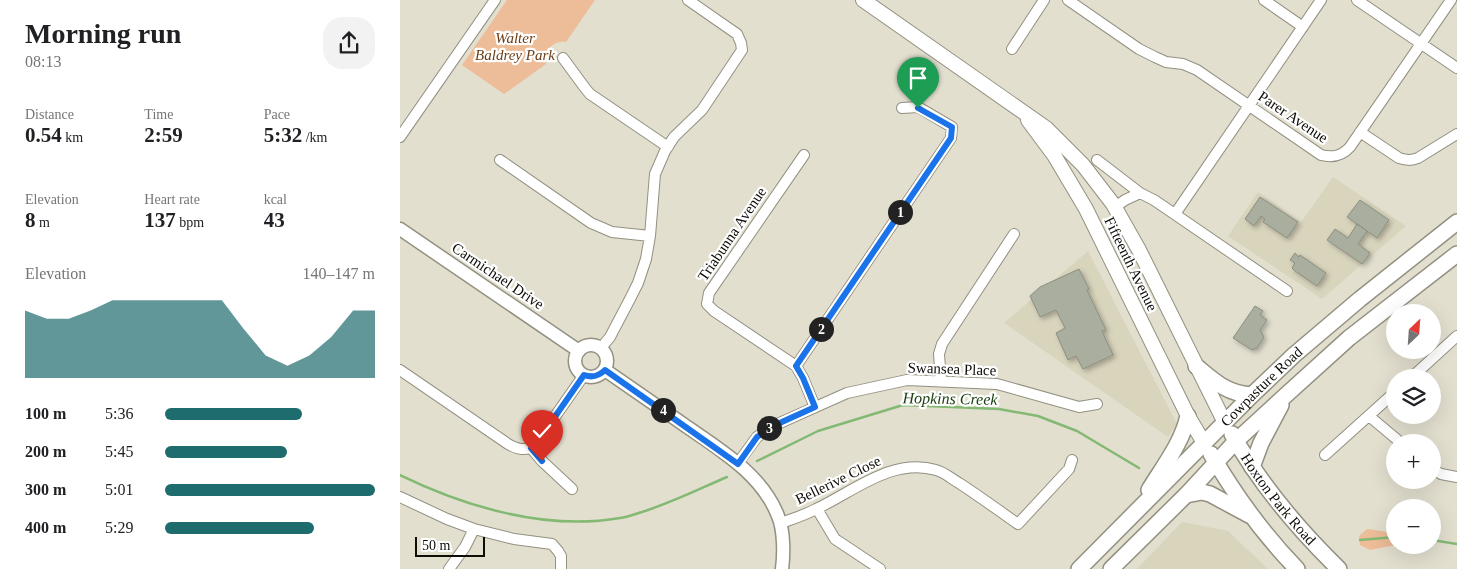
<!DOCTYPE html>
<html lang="en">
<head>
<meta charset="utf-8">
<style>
  :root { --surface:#fff; --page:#f2f2f2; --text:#202124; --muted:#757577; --accent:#1f6c6f }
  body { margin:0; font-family:"Times New Roman",serif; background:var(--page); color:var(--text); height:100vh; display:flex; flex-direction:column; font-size:19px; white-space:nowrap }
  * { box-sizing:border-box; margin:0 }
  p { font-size:16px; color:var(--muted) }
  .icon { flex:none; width:28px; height:28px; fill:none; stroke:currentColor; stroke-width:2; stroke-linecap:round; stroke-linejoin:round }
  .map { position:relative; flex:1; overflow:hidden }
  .sheet { display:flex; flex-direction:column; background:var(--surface); width:400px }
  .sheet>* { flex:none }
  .needle { width:32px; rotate:25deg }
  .tools { position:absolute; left:986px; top:304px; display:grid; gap:10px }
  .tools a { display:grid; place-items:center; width:55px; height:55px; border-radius:50%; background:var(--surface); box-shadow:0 5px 20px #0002; font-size:25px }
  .scale { position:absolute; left:15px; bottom:12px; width:70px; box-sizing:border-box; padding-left:5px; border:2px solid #0d0c07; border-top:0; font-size:14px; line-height:18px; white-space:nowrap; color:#0d0c07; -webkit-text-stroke:4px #fff; paint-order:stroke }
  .pin { position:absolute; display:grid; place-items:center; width:42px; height:42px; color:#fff; margin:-51px -21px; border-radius:50% 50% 50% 0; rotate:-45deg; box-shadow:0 0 5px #0007 }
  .pin .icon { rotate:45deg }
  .km { position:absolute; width:25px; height:25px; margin:-12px; border-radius:50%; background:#222; color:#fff; font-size:14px; line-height:25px; text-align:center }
  .round { display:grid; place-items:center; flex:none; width:52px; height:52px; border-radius:20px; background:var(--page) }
  .summary { display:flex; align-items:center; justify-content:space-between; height:85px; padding:0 25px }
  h1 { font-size:28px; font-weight:700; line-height:38px }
  .metrics { display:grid; grid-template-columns:repeat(3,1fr); gap:8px; height:85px; padding:5px 25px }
  .metrics div { display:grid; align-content:center }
  .metrics b { font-size:21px; font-weight:700 }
  .metrics small { font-size:14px; font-weight:400 }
  .metrics p { font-size:14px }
  .chart { height:140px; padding:10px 25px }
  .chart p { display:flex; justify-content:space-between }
  .chart svg { width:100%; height:90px; margin-top:5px; fill:var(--accent); opacity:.7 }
  ul { padding:0 25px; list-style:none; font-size:16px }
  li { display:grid; grid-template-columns:80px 60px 1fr; align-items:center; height:38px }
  li i { height:12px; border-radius:6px; background:var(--accent) }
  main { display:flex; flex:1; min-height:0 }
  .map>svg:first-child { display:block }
</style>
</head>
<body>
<main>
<section class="sheet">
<div class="summary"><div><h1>Morning run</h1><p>08:13</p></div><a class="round"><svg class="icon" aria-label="share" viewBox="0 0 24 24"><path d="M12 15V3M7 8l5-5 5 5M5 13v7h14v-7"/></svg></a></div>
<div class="metrics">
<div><p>Distance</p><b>0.54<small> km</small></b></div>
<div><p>Time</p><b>2:59</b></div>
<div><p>Pace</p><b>5:32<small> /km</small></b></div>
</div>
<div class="metrics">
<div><p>Elevation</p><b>8<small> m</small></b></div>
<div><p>Heart rate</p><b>137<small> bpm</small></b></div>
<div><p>kcal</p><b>43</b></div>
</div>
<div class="chart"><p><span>Elevation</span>140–147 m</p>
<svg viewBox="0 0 160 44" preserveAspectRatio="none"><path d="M0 44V11L10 15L20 15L30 11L40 6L50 6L60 6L70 6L80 6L90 6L100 20L110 33L120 38L130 33L140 24L150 11L160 11V44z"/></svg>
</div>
<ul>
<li><b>100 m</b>5:36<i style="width:65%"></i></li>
<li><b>200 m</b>5:45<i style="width:58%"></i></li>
<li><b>300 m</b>5:01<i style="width:100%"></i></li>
<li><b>400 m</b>5:29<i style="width:71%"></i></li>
</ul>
</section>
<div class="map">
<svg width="1057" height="569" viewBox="0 0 1057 569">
  <defs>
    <filter id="shadow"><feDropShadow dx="2.5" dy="2.5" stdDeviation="2.5" flood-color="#0004"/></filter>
  </defs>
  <rect width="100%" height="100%" fill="#e2dfcf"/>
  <!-- built -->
  <path fill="#d9d4bc" d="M933,177l73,49 -84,73 -94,-63 30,-44 43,30z
    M688,251l89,173 -9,13 -164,-114z
    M782,522l46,9 40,38h-131z"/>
  <!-- green -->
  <path fill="#edbc98" d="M107,0h88l-29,42c-13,-2 -22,8 -20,22l-42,30 -42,-29z
    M967,529l28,4 1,12 -26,5 -10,-5 -1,-9z"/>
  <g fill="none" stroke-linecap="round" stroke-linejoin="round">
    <!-- stream -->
    <path stroke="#84b974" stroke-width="2.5" d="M357,461l61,-30 85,-26 96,4 39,7 39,15 62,37
      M0,475c66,32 146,56 220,43 8,-1 15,-4 22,-6 29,-9 57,-23 85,-35
      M960,540l35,-3
      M1032,540l25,4"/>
  </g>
  <!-- building -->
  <path fill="#aaae9f" stroke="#8b8f80" filter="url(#shadow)" d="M860,197l38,25 -11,16 -24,-16 2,-3 -4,-3 -7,10 -9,-7z
    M960,200l29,20 -12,18 -30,-21z
    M957,224l10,7 -9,13 12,9 -8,11 -35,-24 8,-11 13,9z
    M895,253l4,4 1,-2 26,18 -9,13 -22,-15 -3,-3 3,-5 -5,-3z
    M679,269l10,20 -2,1 19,40 -4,1 11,24 -30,14 -7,-13 -8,4 -12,-27 9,-5 -9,-18 -16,7 -10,-21 10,-9z
    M855,306l8,5 -3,4 7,5 -7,10 4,7 -7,11 -5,2 -19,-12z"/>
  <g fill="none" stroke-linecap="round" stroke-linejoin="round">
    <!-- minor casing -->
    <g stroke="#939080" stroke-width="12">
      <path id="minor" d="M668,0l71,49 16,8 11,5 17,2 14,6 124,85c12,3 21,1 29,-8l101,-147
        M864,0l39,27
        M957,0l100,68
        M612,49l32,-49
        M163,58l22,30 5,6 78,53
        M960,132l39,26c7,2 12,3 19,0l39,-24
        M0,137l95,-137
        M404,155l-95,138 -2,11 7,7 82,55 7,12 12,29
        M100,160l91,63 21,9 38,4
        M697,160l43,33 14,7 133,91
        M715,207l10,-7 15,-7
        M775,214l146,-214
        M201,348l9,-11 21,-40 7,-14 8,-24 4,-23 5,-62 10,-23 9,-14 28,-27 40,-60 -1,-7 -4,-9 -49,-34
        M396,366l155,-228 1,-11 -34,-20 -16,1
        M0,370l108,74c9,5 18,8 27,1l49,-70
        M1011,378l46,-42
        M541,381l-2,-27 3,-10 72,-110
        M969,416l31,26
        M131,448l11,13 30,28
        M925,455l70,-63
        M338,463l19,-26 16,-11 74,-33 60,-13 90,4 82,23 18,-3
        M1032,469l9,5 16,3
        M0,497l47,22 27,10 40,10 38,5 6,7 3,5v13
        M417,509l18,30 45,30
        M381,523c11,-4 24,-8 35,-14 37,-17 76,-52 120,-39 8,2 16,9 23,13 20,13 39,27 59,41l51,-55 3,-9
        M49,569l16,-22 9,-18"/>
    </g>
    <!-- tertiary casing -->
    <g stroke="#939080" stroke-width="15">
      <path id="tertiary" d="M0,229l179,122
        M175 361a16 16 0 1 1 32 0a16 16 0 1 1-32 0Z
        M205,370c26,18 52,36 78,54 36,25 79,50 95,92 6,14 6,38 4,53"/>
    </g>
    <!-- secondary casing -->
    <g stroke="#939080" stroke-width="16">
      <path id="secondary" d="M463,0l183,128 37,37 30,39 26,46 86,173
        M628,120l26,35 32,54 102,207 16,27"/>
    </g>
    <!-- primary casing -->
    <g stroke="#939080" stroke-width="18">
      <g id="primary">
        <path d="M796,366c18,15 31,28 56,29"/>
        <path id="s1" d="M832,434c28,50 66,95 107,135"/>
        <path d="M811,454c24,41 53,81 86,115"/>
        <path d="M852,467l9,-24 20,-38"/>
        <path d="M749,490c14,-23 33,-47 39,-74"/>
        <path d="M786,495l16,-3 8,2 39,21"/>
        <path id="s2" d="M679,569l173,-174 42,-40 66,-56 97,-77"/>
        <path d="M711,569l75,-74 50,-54 50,-46 63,-57 108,-84"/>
      </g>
    </g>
    <!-- minor -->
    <use href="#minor" stroke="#fff" stroke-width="10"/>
    <!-- tertiary -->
    <use href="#tertiary" stroke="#fff" stroke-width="12"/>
    <!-- secondary -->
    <use href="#secondary" stroke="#fff" stroke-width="14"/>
    <!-- primary -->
    <use href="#primary" stroke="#fff" stroke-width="15"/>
  </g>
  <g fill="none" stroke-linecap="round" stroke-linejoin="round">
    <!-- route casing -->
    <g stroke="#fff" stroke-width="10">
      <path id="route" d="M142,461l-11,-13 7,-7 46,-66c8,3 15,1 21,-5l133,94 19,-27 16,-11 42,-19 -12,-29 -7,-12 155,-228 1,-11 -34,-19"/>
    </g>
    <!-- route -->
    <use href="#route" stroke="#1a73e8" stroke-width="6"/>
  </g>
  <g text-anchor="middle" stroke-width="4.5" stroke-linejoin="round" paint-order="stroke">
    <!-- park labels -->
    <g font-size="15" font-style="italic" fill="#6c3d15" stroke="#fff">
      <text x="115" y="43">Walter<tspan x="115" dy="17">Baldrey Park</tspan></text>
    </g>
    <!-- street labels -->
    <g font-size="15" fill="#0d0c07" stroke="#fff">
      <text transform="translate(893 117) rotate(34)" y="5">Parer Avenue</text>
      <text transform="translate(332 234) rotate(-56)" y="5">Triabunna Avenue</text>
      <text transform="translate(731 264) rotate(64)" y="5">Fifteenth Avenue</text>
      <text transform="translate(98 276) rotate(34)" y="5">Carmichael Drive</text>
      <text transform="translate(552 369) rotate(2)" y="5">Swansea Place</text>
      <text dy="5" stroke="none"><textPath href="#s2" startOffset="258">Cowpasture Road</textPath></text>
      <text transform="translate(438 480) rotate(-26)" y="5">Bellerive Close</text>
      <text dy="5" stroke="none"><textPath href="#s1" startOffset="80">Hoxton Park Road</textPath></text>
    </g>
    <!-- water labels -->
    <g font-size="16" font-style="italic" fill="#1e4113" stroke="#fff">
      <text transform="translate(550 398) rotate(1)" y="6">Hopkins Creek</text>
    </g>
  </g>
</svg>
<div class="tools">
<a><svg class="needle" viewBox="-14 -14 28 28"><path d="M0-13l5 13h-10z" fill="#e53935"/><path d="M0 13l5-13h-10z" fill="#757577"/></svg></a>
<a><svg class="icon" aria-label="layers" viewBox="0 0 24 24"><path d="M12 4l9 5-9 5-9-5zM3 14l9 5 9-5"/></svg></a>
<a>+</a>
<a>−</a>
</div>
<div class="scale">50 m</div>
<div class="pin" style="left:518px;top:108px;background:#1e9e55"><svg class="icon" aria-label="arrive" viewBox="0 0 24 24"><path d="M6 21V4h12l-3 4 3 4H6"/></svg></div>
<div class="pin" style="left:142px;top:461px;background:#d93025"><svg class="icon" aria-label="check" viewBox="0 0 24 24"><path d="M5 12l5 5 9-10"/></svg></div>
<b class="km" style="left:500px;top:212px">1</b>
<b class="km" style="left:421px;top:329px">2</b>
<b class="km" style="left:369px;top:428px">3</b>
<b class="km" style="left:263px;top:410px">4</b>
</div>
</main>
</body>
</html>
